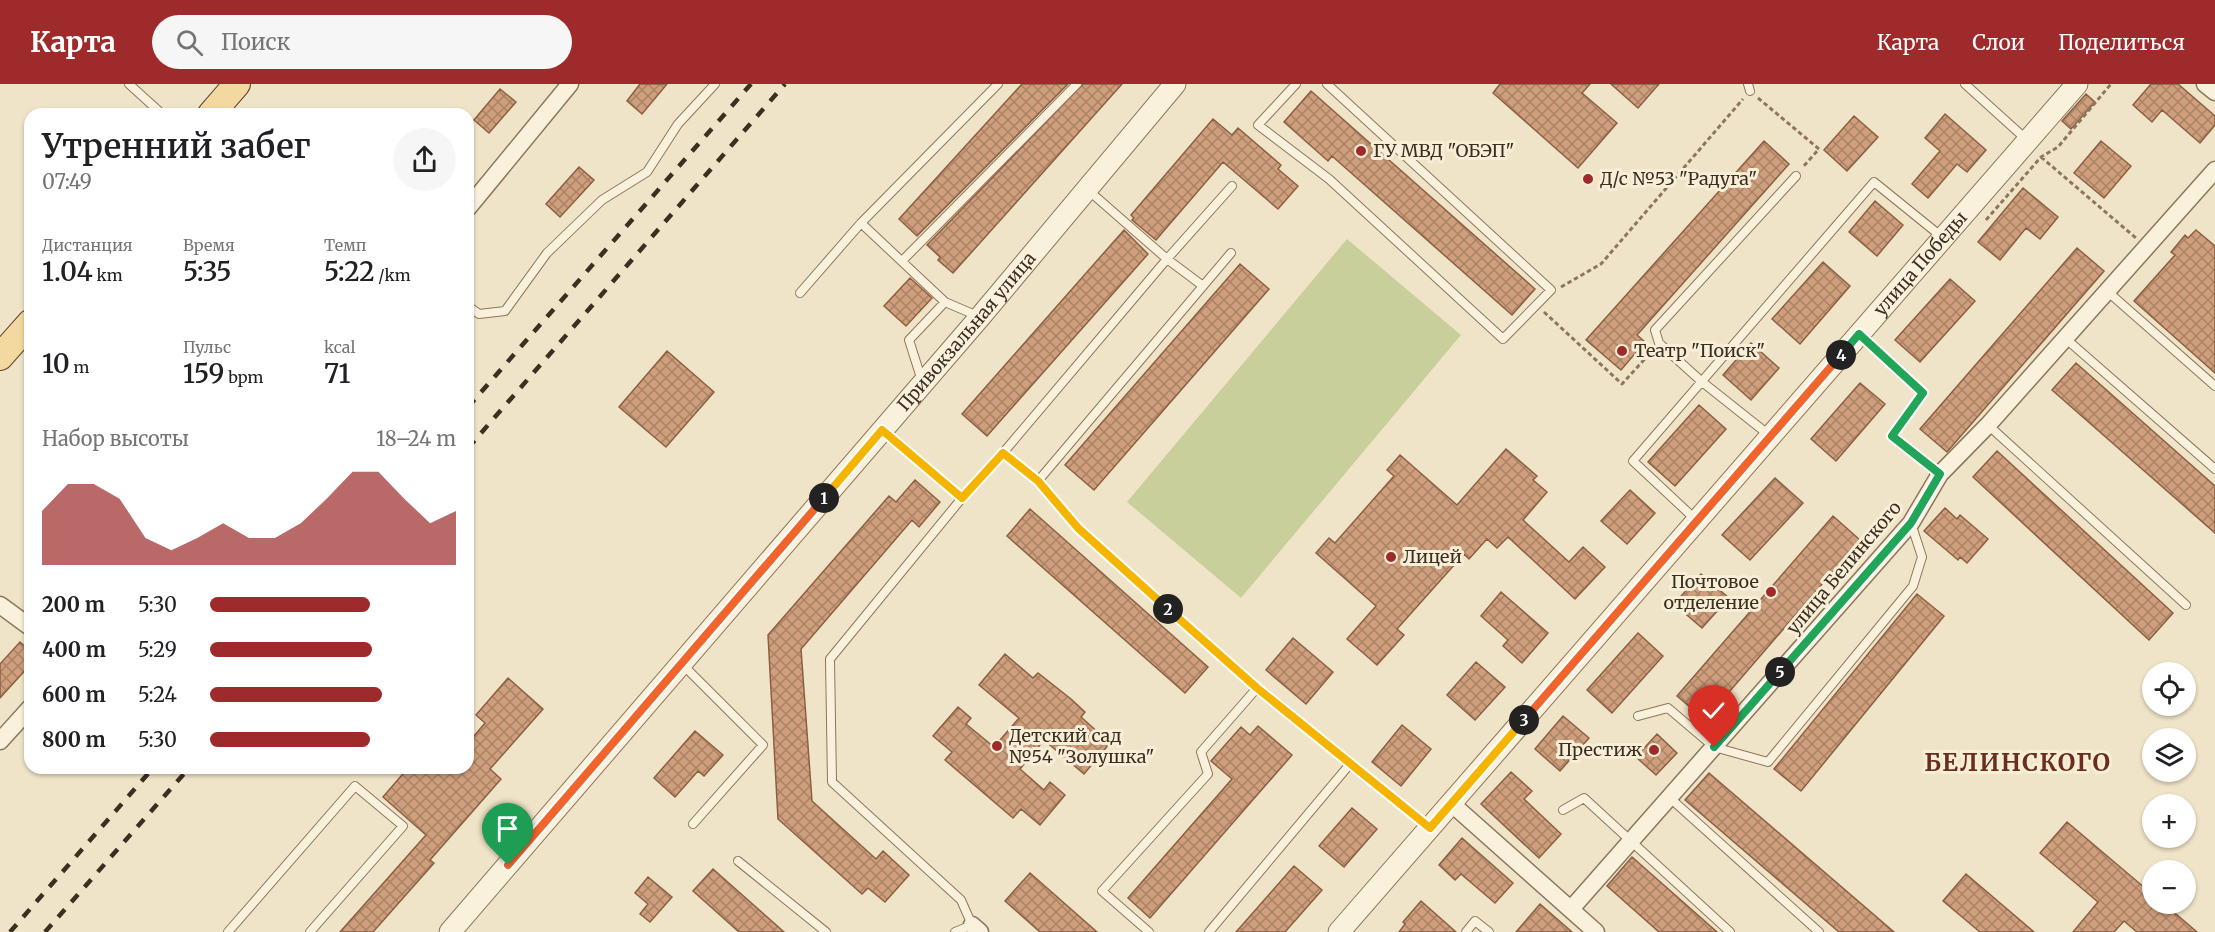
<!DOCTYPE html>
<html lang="ru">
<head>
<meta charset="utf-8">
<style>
  :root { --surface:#fff; --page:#f6f6f6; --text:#202124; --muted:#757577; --accent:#9e2a2b }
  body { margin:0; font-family:Merriweather,serif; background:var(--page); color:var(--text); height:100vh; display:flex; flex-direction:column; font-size:22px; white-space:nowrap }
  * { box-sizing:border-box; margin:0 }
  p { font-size:20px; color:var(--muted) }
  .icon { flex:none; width:33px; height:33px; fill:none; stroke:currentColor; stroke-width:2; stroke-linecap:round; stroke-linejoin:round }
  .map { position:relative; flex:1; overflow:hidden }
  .side { position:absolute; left:24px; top:24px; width:450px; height:666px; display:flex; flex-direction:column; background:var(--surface); border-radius:18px; box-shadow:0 2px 4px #0004 }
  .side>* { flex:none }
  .controls { position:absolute; left:2142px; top:578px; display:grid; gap:12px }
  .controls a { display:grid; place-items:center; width:54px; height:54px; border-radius:50%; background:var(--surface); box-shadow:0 2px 4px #0004; font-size:30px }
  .pin { position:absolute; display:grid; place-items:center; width:51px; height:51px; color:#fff; margin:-62px -26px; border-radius:50% 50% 50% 0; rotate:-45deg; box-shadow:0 0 6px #0007 }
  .pin .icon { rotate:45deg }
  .km { position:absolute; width:30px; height:30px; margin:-15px; border-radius:50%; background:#222; color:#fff; font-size:16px; line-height:30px; text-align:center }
  .round { display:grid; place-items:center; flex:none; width:63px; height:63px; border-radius:32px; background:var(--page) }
  .summary { display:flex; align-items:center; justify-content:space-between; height:102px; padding:0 18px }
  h1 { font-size:33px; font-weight:600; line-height:45px }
  .figures { display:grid; grid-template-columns:repeat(3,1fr); gap:9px; height:102px; padding:6px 18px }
  .figures div { display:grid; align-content:center }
  .figures b { font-size:26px; font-weight:600 }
  .figures small { font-size:16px; font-weight:400 }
  .figures p { font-size:16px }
  .chart { height:168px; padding:12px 18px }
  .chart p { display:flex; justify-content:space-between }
  .chart svg { width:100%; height:108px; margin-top:6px; fill:var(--accent); opacity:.7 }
  ul { padding:0 18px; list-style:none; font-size:20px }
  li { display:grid; grid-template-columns:96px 72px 1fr; align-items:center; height:45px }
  li i { height:15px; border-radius:8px; background:var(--accent) }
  header { display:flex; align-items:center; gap:36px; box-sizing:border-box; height:84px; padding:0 30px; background:var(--accent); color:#fff }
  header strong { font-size:28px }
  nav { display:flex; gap:33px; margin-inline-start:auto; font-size:21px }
  .search { width:420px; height:54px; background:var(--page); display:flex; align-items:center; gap:15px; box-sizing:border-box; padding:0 21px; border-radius:33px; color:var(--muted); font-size:22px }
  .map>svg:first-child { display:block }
</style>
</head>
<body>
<header>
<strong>Карта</strong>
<div class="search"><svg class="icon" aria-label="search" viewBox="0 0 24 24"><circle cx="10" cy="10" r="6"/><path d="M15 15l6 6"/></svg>Поиск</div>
<nav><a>Карта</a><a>Слои</a><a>Поделиться</a></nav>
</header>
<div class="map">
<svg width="2215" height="848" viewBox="0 0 2215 848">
  <defs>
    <pattern id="building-cross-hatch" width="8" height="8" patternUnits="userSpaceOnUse" patternTransform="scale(1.5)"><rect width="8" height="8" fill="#cf9f7d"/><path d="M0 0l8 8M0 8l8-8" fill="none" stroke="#a98266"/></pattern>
  </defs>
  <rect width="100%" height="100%" fill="#f0e4c8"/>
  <!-- grass -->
  <path fill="#c9cf9b" d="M1347,155l114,96 -220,263 -114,-96z"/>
  <!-- building -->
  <path fill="url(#building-cross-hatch)" stroke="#8d5f41" stroke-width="1.5" d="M640,0h27l-25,30 -15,-13z
    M1022,0h46l-151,152 -18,-17z
    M1083,0h39l-169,189 -15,-13 2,-3 -13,-12z
    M1500,0h90l-8,9 35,30 -39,45 -85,-75z
    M1611,0h48l-21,24z
    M2151,0h27l37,32v9l-15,18 -38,-33 -10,12 -19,-17z
    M500,5l16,13 -27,31 -15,-13z
    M1311,7l224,198 -23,26 -180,-159 -4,5 -44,-39z
    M2086,10l9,8 -24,27 -9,-8z
    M1945,30l41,36 -19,22 -10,-8 -29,34 -16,-14 28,-33 -15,-13z
    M1854,32l24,21 -31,34 -23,-21z
    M1213,35l19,16 6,-7 43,37 -3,4 20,17 -20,23 -55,-47 -67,78 -24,-20 2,-2 -3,-3z
    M1764,57l25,23 -152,171 8,7 -24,28 -35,-30z
    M2101,57l30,25 -27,32 -30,-25z
    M579,83l15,13 -34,37 -14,-13z
    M2023,104l35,29 -18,22 -14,-11 -26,32 -22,-18z
    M1875,117l28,24 -26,31 -28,-24z
    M1124,146l24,24 -161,182 -25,-22z
    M2196,146l19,16v127l-81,-72 41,-46 -4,-3 14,-17 3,3z
    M2077,164l27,23 -157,181 -27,-23z
    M1823,178l27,24 -50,58 -28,-25z
    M1240,180l29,25 -175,201 -29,-25z
    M910,194l22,20 -26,28 -22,-20z
    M1950,195l25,22 -55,61 -25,-22z
    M1751,259l28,25 -28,32 -28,-25z
    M667,267l47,41 -48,55 -47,-40z
    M2076,279l139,123v47l-163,-143z
    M1860,299l25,21 -49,57 -25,-22z
    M1699,321l27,24 -51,57 -27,-24z
    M1506,365l31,27 -4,4 14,12 -24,28 46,42 14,-15 22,20 -30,32 -67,-62 -11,11 -10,-9 -18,20 -5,-5 -67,75 7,6 -27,30 -30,-26 29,-33 -60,-53 13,-15 6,5 59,-67 -7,-6 13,-15 57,50z
    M1997,367l176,162 -24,27 -176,-163z
    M1775,394l28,25 -53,57 -28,-25z
    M915,396l25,22 -21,25 -7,-7 -111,129 11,152 64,58 7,-8 26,24 -24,27 -17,-14 -6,6 -84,-75 -10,-184 121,-139 7,6z
    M1630,406l25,23 -28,31 -26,-23z
    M1945,424l12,11 3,-4 28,24 -21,24 -7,-6 -2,3 -34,-29z
    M1030,425l178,158 -23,26 -178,-157z
    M1833,432l27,24 -155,180 -28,-24z
    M1701,490l28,24 -27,30 -28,-24z
    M1501,508l47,41 -26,30 -19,-17 5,-6 -27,-24z
    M1917,510l27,22 -143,175 -27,-22z
    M1638,549l25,23 -51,57 -25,-23z
    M1293,554l40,34 -27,32 -40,-34z
    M20,558l10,9v14l-30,33v-34z
    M1005,570l28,24 5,-5 33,26 14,13 -4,5 29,26 -26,31 -40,-34 -24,29 24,21 6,-8 15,13 -25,30 -19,-16 -8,9 -68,-58 7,-8 -19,-16 25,-29 13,11 -5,6 28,23 25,-29 -40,-33z
    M1476,578l29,25 -30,33 -28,-25z
    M508,594l35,31 -53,60 11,10 -71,81 4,3 -61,69h-33l86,-97 -43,-38 25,-29h60v-25l17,-20 -9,-8z
    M1563,632l26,22 -29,33 -25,-22z
    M1402,641l29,24 -30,37 -29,-24z
    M1258,642l34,29 -142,163 -22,-20 104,-119 -21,-18 30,-34 9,8z
    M695,647l28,24 -19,21 -6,-5 -23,26 -21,-19z
    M1657,650l20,19 -21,22 -20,-18z
    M1511,688l21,19 -8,8 37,35 -22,24 -58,-54z
    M1709,689l185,159h-55l-154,-132z
    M1352,724l25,21 -33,38 -25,-21z
    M2067,738l85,72v9h11l34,29h-60l-13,-11 -10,11h-41l25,-30 -58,-49z
    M1462,754l51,45 -18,20 -34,-29 -6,6 -16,-15z
    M1632,773l85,75h-58l-52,-46z
    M1294,782l28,24 -37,42h-49z
    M713,785l71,63h-45l-46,-41z
    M1030,789l67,59h-57l-35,-31z
    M1966,790l68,58h-54l-37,-31z
    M648,793l24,20 -22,25 -10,-8 8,-10 -13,-11z
    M1421,817l35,31h-57l6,-8 -2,-2z
    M1540,820l32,28h-56z"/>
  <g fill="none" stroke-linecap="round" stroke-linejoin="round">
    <!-- service casing -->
    <g stroke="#8d765c" stroke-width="10">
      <path id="service" d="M129,0l33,30
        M1296,0l-38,41 71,54 174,160 48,-49 -224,-206
        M1748,0l2,7
        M1965,0l63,57
        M1232,102l-65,73 -164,194 35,28 40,47 179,160 173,140
        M1088,106l79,69 36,27
        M861,139l84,79 35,15
        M902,177l175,-177
        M2107,207l108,95
        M800,209l61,-70 137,-139
        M468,222l11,8 26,-3 42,-58 55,-53 45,-28 31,-48 37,-40
        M1860,251l63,58 -31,43 48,38
        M2065,254l150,131
        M922,297l-13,-41 36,-38
        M1988,341l198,180
        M883,346l79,68
        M1769,351l-68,-54 -42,-38 -4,-13 141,-154
        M1038,397l193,-228
        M1695,435l-62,-58 241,-279 68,55
        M682,580l81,81 -70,79
        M1638,632l30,-8 46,39 54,15 145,-176 9,-29 -11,-34
        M1670,714l149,134
        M1563,726l21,-12 146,134
        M738,777l88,71
        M972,841l-11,-25 -129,-118 -2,-123 132,-161 41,-45
        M228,848l127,-146 48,40 -93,106
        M955,848l17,-7
        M1149,848l-47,-41 106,-117 -7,-22 56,-64
        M1209,848l141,-168
        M1466,848l9,-11 14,11"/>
    </g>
    <!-- minor casing -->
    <g stroke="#8d765c" stroke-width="19">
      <path id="minor" d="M2205,0l10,8
        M468,124l102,-124
        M0,521l30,22
        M0,657l30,-33
        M1452,720l144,128
        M1571,825l340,-386 29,-49 48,-49 227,-255
        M972,841l8,7"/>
    </g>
    <!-- tertiary casing -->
    <g stroke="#8d765c" stroke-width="23">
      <g id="tertiary">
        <path id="s1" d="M450,848l530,-615 195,-233"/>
        <path id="s2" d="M1339,848l738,-848"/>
      </g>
    </g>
    <!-- primary casing -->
    <g stroke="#5b4430" stroke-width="28">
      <path id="primary" d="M211,30l26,-30
        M0,273l30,-34"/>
    </g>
    <!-- path -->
    <path stroke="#8d765c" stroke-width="3" stroke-dasharray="4.5 3" stroke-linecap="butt" d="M1758,14l61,51 -17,19
      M2041,73l95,81
      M1986,136l55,-63 17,-10 53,-63
      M1561,203l40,-23 142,-165
      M1544,228l78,72 30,-33"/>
    <!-- service -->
    <use href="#service" stroke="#faf1dc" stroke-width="8"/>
    <!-- minor -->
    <use href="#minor" stroke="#faf1dc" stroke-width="16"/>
    <!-- tertiary -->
    <use href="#tertiary" stroke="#faf1dc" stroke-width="21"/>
    <!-- primary -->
    <use href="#primary" stroke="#f3d9a0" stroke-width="26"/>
    <!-- rail -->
    <path stroke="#3d2e20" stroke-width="4.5" stroke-dasharray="10 10" stroke-linecap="butt" d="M468,323l283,-323
      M468,364l317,-364
      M10,848l143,-164
      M45,848l144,-164"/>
  </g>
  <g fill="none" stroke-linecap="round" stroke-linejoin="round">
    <!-- split-1 casing -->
    <g stroke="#fff" stroke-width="12">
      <path id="split-1" d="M508,781l316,-367"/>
    </g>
    <!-- split-2 casing -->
    <g stroke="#fff" stroke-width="12">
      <path id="split-2" d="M824,414l58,-68 80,68 41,-45 35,28 40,47 90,81"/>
    </g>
    <!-- split-3 casing -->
    <g stroke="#fff" stroke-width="12">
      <path id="split-3" d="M1168,525l89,79 173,140 94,-108"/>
    </g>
    <!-- split-4 casing -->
    <g stroke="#fff" stroke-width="12">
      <path id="split-4" d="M1524,636l317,-365"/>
    </g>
    <!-- split-5 casing -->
    <g stroke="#fff" stroke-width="12">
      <path id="split-5" d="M1780,588l131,-149 29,-49 -48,-38 31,-43 -64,-59 -18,21"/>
    </g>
    <!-- split-6 casing -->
    <g stroke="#fff" stroke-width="12">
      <path id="split-6" d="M1714,663l66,-75"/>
    </g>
    <!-- split-1 -->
    <use href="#split-1" stroke="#f0652b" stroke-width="8"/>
    <!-- split-2 -->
    <use href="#split-2" stroke="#f5b400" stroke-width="8"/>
    <!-- split-3 -->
    <use href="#split-3" stroke="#f5b400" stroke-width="8"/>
    <!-- split-4 -->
    <use href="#split-4" stroke="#f0652b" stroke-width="8"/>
    <!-- split-5 -->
    <use href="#split-5" stroke="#22a559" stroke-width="8"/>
    <!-- split-6 -->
    <use href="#split-6" stroke="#22a559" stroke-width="8"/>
  </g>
  <!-- markers -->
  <g fill="#9e2a2b" stroke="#f7eed8" stroke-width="2">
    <circle cx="1361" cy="67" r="6"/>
    <circle cx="1588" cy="95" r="6"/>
    <circle cx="1622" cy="267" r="6"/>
    <circle cx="1391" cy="473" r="6"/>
    <circle cx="1771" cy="508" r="6"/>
    <circle cx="997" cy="662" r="6"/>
    <circle cx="1654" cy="666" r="6"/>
  </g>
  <g text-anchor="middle" stroke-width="6" stroke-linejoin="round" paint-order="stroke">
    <!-- poi labels -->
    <g font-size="18" fill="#3d2e20" stroke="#f7eed8" text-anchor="start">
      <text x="1373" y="73">ГУ МВД "ОБЭП"</text>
      <text x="1600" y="101">Д/с №53 "Радуга"</text>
      <text x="1634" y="273">Театр "Поиск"</text>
      <text x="1403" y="479">Лицей</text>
      <text x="1759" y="504" text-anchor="end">Почтовое<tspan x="1759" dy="21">отделение</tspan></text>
      <text x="1009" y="658">Детский сад<tspan x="1009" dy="21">№54 "Золушка"</tspan></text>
      <text x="1642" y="672" text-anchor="end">Престиж</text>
    </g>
    <!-- street labels -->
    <g font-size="18" fill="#3d2e20" stroke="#f7eed8">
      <text dy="6" stroke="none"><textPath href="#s2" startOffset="886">улица Победы</textPath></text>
      <text dy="6" stroke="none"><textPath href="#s1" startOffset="792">Привокзальная улица</textPath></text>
      <text transform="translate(1844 484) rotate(-50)" y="6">улица Белинского</text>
    </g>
    <!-- district labels -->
    <g font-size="24" font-weight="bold" letter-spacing="1.5" fill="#6b2e1e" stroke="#f7eed8">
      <text x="2018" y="687">БЕЛИНСКОГО</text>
    </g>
  </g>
</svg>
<div class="controls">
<a><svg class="icon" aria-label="locate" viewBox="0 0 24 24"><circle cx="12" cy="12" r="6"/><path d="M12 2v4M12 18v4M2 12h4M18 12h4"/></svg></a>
<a><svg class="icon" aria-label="layers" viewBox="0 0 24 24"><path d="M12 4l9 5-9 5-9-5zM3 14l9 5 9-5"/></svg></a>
<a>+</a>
<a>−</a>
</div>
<div class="pin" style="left:508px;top:781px;background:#1e9e55"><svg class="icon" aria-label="arrive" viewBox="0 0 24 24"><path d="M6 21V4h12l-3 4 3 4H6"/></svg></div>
<div class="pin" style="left:1714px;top:663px;background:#d93025"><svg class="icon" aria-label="check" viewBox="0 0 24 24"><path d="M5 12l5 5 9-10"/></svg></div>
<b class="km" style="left:824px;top:414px">1</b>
<b class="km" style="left:1168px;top:525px">2</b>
<b class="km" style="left:1524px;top:636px">3</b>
<b class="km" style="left:1841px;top:271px">4</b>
<b class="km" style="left:1780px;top:588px">5</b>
<section class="side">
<div class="summary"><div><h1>Утренний забег</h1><p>07:49</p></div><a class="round"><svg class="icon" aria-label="share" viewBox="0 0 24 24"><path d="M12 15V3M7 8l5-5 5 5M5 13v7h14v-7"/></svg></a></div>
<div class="figures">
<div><p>Дистанция</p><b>1.04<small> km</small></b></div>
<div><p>Время</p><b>5:35</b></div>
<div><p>Темп</p><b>5:22<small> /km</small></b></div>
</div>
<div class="figures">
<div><b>10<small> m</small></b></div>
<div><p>Пульс</p><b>159<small> bpm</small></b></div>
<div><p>kcal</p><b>71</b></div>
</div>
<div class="chart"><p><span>Набор высоты</span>18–24 m</p>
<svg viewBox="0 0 160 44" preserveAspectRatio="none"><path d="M0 44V22L10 11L20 11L30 17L40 33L50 38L60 33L70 27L80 33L90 33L100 27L110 17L120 6L130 6L140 17L150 27L160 22V44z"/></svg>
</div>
<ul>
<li><b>200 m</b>5:30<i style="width:65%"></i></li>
<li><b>400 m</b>5:29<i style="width:66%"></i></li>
<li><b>600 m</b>5:24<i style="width:70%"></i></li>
<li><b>800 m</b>5:30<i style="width:65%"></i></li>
</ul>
</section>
</div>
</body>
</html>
